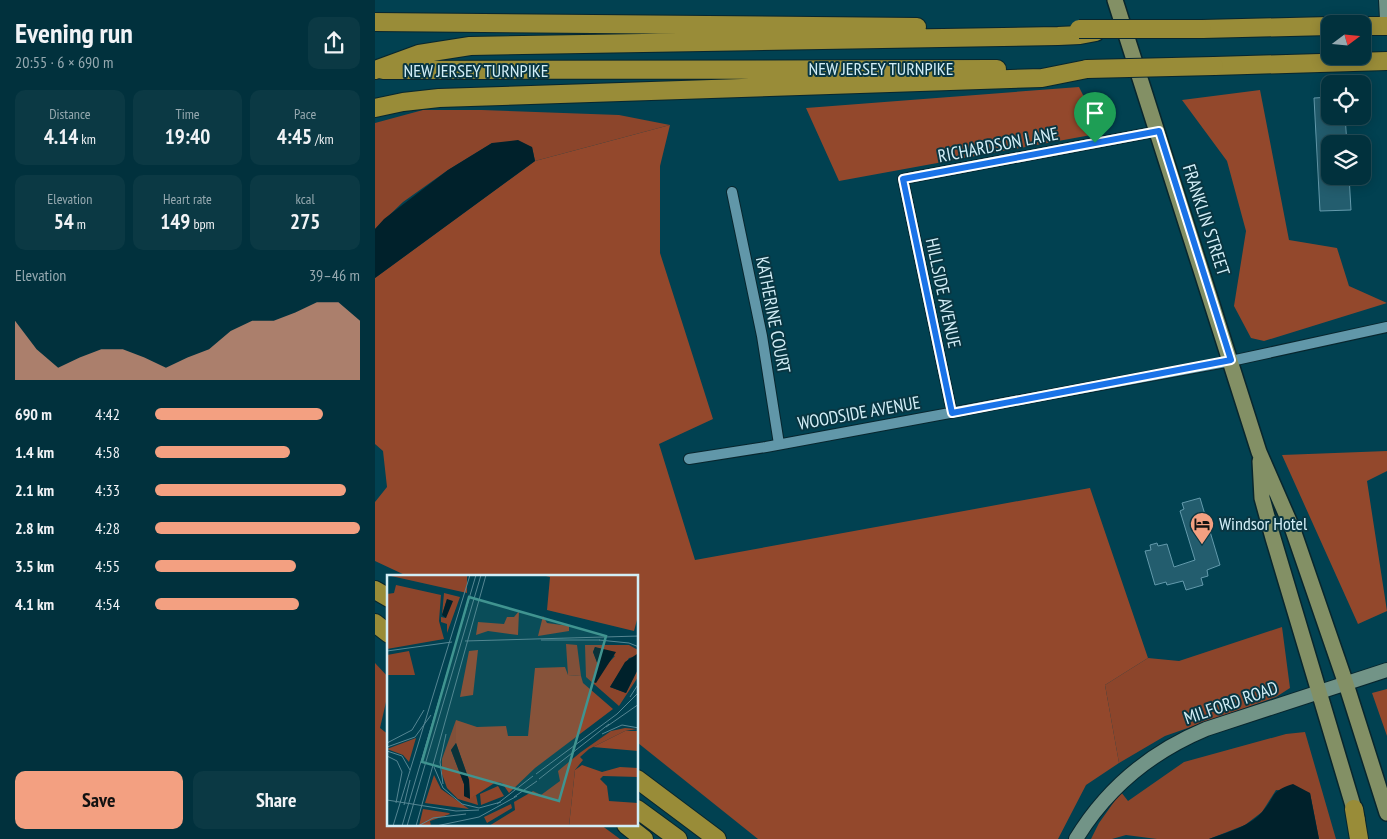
<!DOCTYPE html>
<html lang="en">
<head>
<meta charset="utf-8">
<style>
  :root { --surface:#01313d; --page:#0b3944; --text:#f1f3f6; --muted:#96a9b0; --line:#234c57; --accent:#f3a081 }
  body { margin:0; font-family:"PT Sans Narrow",sans-serif; background:var(--page); color:var(--text); height:100vh; display:flex; flex-direction:column; font-size:19px; white-space:nowrap }
  * { box-sizing:border-box; margin:0 }
  p { font-size:16px; color:var(--muted) }
  .icon { flex:none; width:28px; height:28px; fill:none; stroke:currentColor; stroke-width:2; stroke-linecap:round; stroke-linejoin:round }
  .map { position:relative; flex:1; overflow:hidden }
  .sheet { display:flex; flex-direction:column; background:var(--surface); width:375px }
  .sheet>* { flex:none }
  .needle { width:32px; rotate:74deg }
  .controls { position:absolute; left:946px; top:15px; display:grid; gap:10px }
  .controls a { display:grid; place-items:center; width:50px; height:50px; border-radius:10px; background:var(--surface); box-shadow:0 2px 12px #0003,0 0 0 1px var(--line); font-size:25px }
  .pin { position:absolute; display:grid; place-items:center; width:42px; height:42px; color:#fff; margin:-51px -21px; border-radius:50% 50% 50% 0; rotate:-45deg; box-shadow:0 0 5px #0007 }
  .pin .icon { rotate:45deg }
  .round { display:grid; place-items:center; flex:none; width:52px; height:52px; border-radius:10px; background:var(--page) }
  .overview { display:flex; align-items:center; justify-content:space-between; height:85px; padding:0 15px }
  h1 { font-size:28px; font-weight:600; line-height:38px }
  .stats { display:grid; grid-template-columns:repeat(3,1fr); gap:8px; height:85px; padding:5px 15px }
  .stats div { display:grid; align-content:center; border-radius:10px; background:var(--page); text-align:center }
  .stats b { font-size:21px; font-weight:600 }
  .stats small { font-size:14px; font-weight:400 }
  .stats p { font-size:14px }
  .chart { height:140px; padding:10px 15px }
  .chart p { display:flex; justify-content:space-between }
  .chart svg { width:100%; height:90px; margin-top:5px; fill:var(--accent); opacity:.7 }
  .action { display:flex; gap:10px; margin-top:auto; padding:10px 15px }
  .action a { flex:1; height:58px; border-radius:10px; background:var(--accent); color:#111; font-size:20px; font-weight:600; line-height:58px; text-align:center }
  .action a+a { background:var(--page); color:var(--text) }
  ul { padding:0 15px; list-style:none; font-size:16px }
  li { display:grid; grid-template-columns:80px 60px 1fr; align-items:center; height:38px }
  li i { height:12px; border-radius:6px; background:var(--accent) }
  main { display:flex; flex:1; min-height:0 }
  .map>svg:first-child { display:block }
</style>
</head>
<body>
<main>
<section class="sheet">
<div class="overview"><div><h1>Evening run</h1><p>20:55 · 6 × 690 m</p></div><a class="round"><svg class="icon" aria-label="share" viewBox="0 0 24 24"><path d="M12 15V3M7 8l5-5 5 5M5 13v7h14v-7"/></svg></a></div>
<div class="stats">
<div><p>Distance</p><b>4.14<small> km</small></b></div>
<div><p>Time</p><b>19:40</b></div>
<div><p>Pace</p><b>4:45<small> /km</small></b></div>
</div>
<div class="stats">
<div><p>Elevation</p><b>54<small> m</small></b></div>
<div><p>Heart rate</p><b>149<small> bpm</small></b></div>
<div><p>kcal</p><b>275</b></div>
</div>
<div class="chart"><p><span>Elevation</span>39–46 m</p>
<svg viewBox="0 0 160 44" preserveAspectRatio="none"><path d="M0 44V15L10 29L20 38L30 33L40 29L50 29L60 33L70 38L80 33L90 29L100 20L110 15L120 15L130 11L140 6L150 6L160 15V44z"/></svg>
</div>
<ul>
<li><b>690 m</b>4:42<i style="width:82%"></i></li>
<li><b>1.4 km</b>4:58<i style="width:66%"></i></li>
<li><b>2.1 km</b>4:33<i style="width:93%"></i></li>
<li><b>2.8 km</b>4:28<i style="width:100%"></i></li>
<li><b>3.5 km</b>4:55<i style="width:69%"></i></li>
<li><b>4.1 km</b>4:54<i style="width:70%"></i></li>
</ul>
<div class="action"><a>Save</a><a>Share</a></div>
</section>
<div class="map">
<svg width="1012" height="839" viewBox="0 0 1012 839">
  <rect width="100%" height="100%" fill="#014151"/>
  <!-- green -->
  <path fill="#8c452b" d="M48,110h59l137,5 51,10 -135,36 -3,-14 -40,-4 -44,27 -45,32 -28,27v-106z
    M907,627l8,61 -14,9 -111,39 -46,27 -14,-78 43,-27 31,3z
    M0,663l14,15v11l-9,39 9,7v90h212l19,14h-245z
    M930,732l31,107h-17l-9,-46 -34,-3 -14,22 -17,13 -36,14h-52l-31,-4 -14,4h-21l8,-16 22,-31 7,9 56,-39 102,-28z"/>
  <!-- forest -->
  <path fill="#93482c" d="M704,87l23,46 -263,48 -33,-73z
    M885,90l29,150 48,8 12,38 38,17 -123,38 -13,-3 -17,-32 12,-75 -19,-70 -45,-61z
    M295,125l-10,41v87l53,166 -54,25 36,116 395,-72 58,170 -43,27 14,78 -33,22 -28,54h-300l-120,-96 -1,-167h-230l-32,-15v-59l12,-15 -4,-36 -8,-7v-166l160,-117z
    M1012,451v20l-20,10 20,130 -29,13 -76,-169z
    M1012,689v47l-15,-43z"/>
  <!-- water -->
  <path fill="#00212b" d="M143,140l14,7 3,14 -160,117v-49l9,-10 64,-49 44,-27z
    M918,784l17,9 9,46h-110c18,-7 40,-12 53,-27 15,-17 7,-20 31,-28z"/>
  <!-- building -->
  <path fill="#235d6e" stroke="#639aac" d="M955,97v19h15l2,28h-17v32h19l2,34 -31,1 -6,-113z
    M825,498l20,67 -13,5 1,6 -7,2 2,7 -17,5 -3,-9 -16,4 -1,-3 -11,3 -10,-34 6,-1 -1,-5 7,-2 1,3 9,-2 7,23 21,-7 -15,-49 4,-2 -2,-6z"/>
  <g fill="none" stroke-linecap="round" stroke-linejoin="round">
    <!-- street casing -->
    <g stroke="#08262e" stroke-width="12">
      <path id="street" d="M357,192l30,144 17,108
        M577,413l-49,-234 256,-48
        M314,459l77,-12 465,-86 156,-34"/>
    </g>
    <!-- secondary casing -->
    <g stroke="#08262e" stroke-width="16">
      <path id="secondary" d="M1011,0l1,19
        M701,839c31,-51 75,-87 130,-110l181,-59"/>
    </g>
    <!-- primary casing -->
    <g stroke="#08262e" stroke-width="18">
      <path id="primary" d="M740,0l144,452 34,78 53,154 41,129
        M885,461l2,37 11,40 84,281"/>
    </g>
    <!-- highway casing -->
    <g stroke="#08262e" stroke-width="20">
      <path id="highway" d="M0,22l542,5
        M988,26h24
        M827,29l128,-3
        M839,66l173,-5
        M0,70l44,-16 51,-8 588,-10 22,-1 16,-3
        M8,70l614,-1
        M0,108l28,-6 36,-4 603,-20 45,-9
        M0,590l14,8
        M0,623l14,11
        M262,779l80,60
        M262,809l41,30
        M979,809l5,30
        M251,825l18,14"/>
    </g>
    <!-- street -->
    <use href="#street" stroke="#6197a9" stroke-width="10"/>
    <!-- secondary -->
    <use href="#secondary" stroke="#729487" stroke-width="14"/>
    <!-- primary -->
    <use href="#primary" stroke="#839065" stroke-width="15"/>
    <!-- highway -->
    <use href="#highway" stroke="#998c38" stroke-width="18"/>
    <!-- highway-bridge casing -->
    <g stroke="#08262e" stroke-width="20" stroke-linecap="butt">
      <path id="highway-bridge" d="M704,29h123
        M712,69l127,-3"/>
    </g>
    <!-- highway-bridge -->
    <use href="#highway-bridge" stroke="#998c38" stroke-width="18"/>
  </g>
  <g fill="none" stroke-linecap="round" stroke-linejoin="round">
    <!-- route casing -->
    <g stroke="#fff" stroke-width="10">
      <path id="route" d="M784,131l72,229 -279,53 -49,-234z"/>
    </g>
    <!-- route -->
    <use href="#route" stroke="#1a73e8" stroke-width="6"/>
  </g>
  <!-- icons -->
  <defs>
    <g id="hotel-pin" transform="scale(1.25)"><path d="M0 17L-7.5 6A9.5 9.5 0 1 1 7.5 6Z" fill="#f3a081" stroke="#093642"/><path d="M-6-4.5h1.5V1H6V5H4.5V3h-9V5H-6ZM-4 0a1.8 1.8 0 1 1 3.6 0ZM.5 0V-2.5h3Q6-2.5 6 0Z" fill="#111"/></g>
  </defs>
  <g fill-rule="evenodd">
    <use href="#hotel-pin" x="827" y="524"/>
  </g>
  <g text-anchor="middle" stroke-width="4" stroke-linejoin="round" paint-order="stroke">
    <!-- street labels -->
    <g font-size="18" fill="#d2eef7" stroke="#093642">
      <text x="506" y="75">NEW JERSEY TURNPIKE</text>
      <text x="101" y="77">NEW JERSEY TURNPIKE</text>
      <text transform="translate(623 145) rotate(-11)" y="6">RICHARDSON LANE</text>
      <text transform="translate(831 220) rotate(72)" y="6">FRANKLIN STREET</text>
      <text transform="translate(568 293) rotate(78)" y="6">HILLSIDE AVENUE</text>
      <text transform="translate(398 315) rotate(79)" y="6">KATHERINE COURT</text>
      <text transform="translate(484 413) rotate(-10)" y="6">WOODSIDE AVENUE</text>
      <text transform="translate(856 703) rotate(-19)" y="6">MILFORD ROAD</text>
    </g>
    <!-- poi labels -->
    <g font-size="18" fill="#d2eef7" stroke="#093642" text-anchor="start">
      <text x="844" y="530">Windsor Hotel</text>
    </g>
  </g>
  <!-- overview -->
  <g transform="translate(12 575)">
    <rect width="251" height="251" fill="#014151"/>
    <path d="M80,0v18l-76,-17v-1zM9,10l45,10 -2,26 5,18 -57,10v-55l7,-1zM57,18l16,4 -13,36v-9l-6,-2v-5l5,1 1,-19 -5,16zM179,69l11,1 4,31 -13,-1zM198,70h44l9,5v6l-9,2 -19,29 16,6 12,-24v8l-19,29 -33,-29zM208,72l20,9 -22,23 5,-14 -5,-13zM22,76l6,24h-28v-20zM69,145v23l-5,7 13,34v12l6,2 6,-3 2,10 -20,-6 -11,-11 -5,-14v-15zM238,153l12,1 -12,2 -36,18 -9,8 3,3 -8,10 -6,56h-80l26,-16 -1,-8 14,-8 5,-3 8,4 19,-14 -2,-10 23,-19 30,-21zM29,163l-7,24 -6,-7 -16,-6zM47,200l7,14 28,20 -44,-6zM111,211l6,10 -23,9 -1,-11zM124,229l1,4 -25,15 -3,-6zM36,234l26,4 1,1 -20,7 1,5h-12z" fill="#8c452b" fill-rule="evenodd"/>
    <path d="M155,0h96v41l-4,15 -87,-21 3,-33zM132,36l-1,24 -30,-4 -12,4 2,-13 26,2 3,-7h7zM156,41l4,7 22,3v5l-31,5zM91,75l-5,45 -13,2 9,-46zM178,92l3,8 13,1 2,7 30,26 -78,59 -26,25 -7,-10 -6,-1 -26,17 -1,-19 -13,-37v-23l21,7 29,-1 2,10h20l7,-68zM238,156h13v30v-10l-45,-4zM195,190l20,7 18,-5 18,1v9l-35,-1 -3,3 7,7 2,15 29,2v23h-69l6,-56z" fill="#93482c"/>
    <path d="M60,24l6,2 -7,17 -4,-3zM208,72l21,5 -20,31 -3,-1 5,-17 -5,-13zM250,79l1,15 -12,24 -16,-6 15,-25zM69,168l13,37 1,19 -6,-3v-12l-13,-34z" fill="#00212b"/>
    <path fill="none" stroke="#558693" stroke-width="1" d="M154,65h59M212,65l30,3 10,4M78,66l174,-5M0,76l65,-9M243,122l9,-14M219,152l33,-23M215,159l20,-9 17,3M0,168l25,-13 12,-20M0,172l28,-10 16,-22M0,176l15,5 8,14M0,181l10,5 5,11 -6,31M47,192l9,21 19,16 17,4 22,-6M149,199l81,-60 22,-22M152,204l70,-55M56,209l-3,-22 6,-28M127,222l23,-16M0,225l69,11 23,-1M110,229l36,-28M17,230l6,-25M6,251l77,-251M15,251l74,-251M20,251l74,-251M29,251l70,-251M31,251l15,-8 33,-4M49,251l43,-9 38,-21"/>
    <path fill="#409490" fill-opacity="0.15" stroke="#409490" stroke-width="2.5" d="M82,22l137,39 -47,165 -137,-39z"/>
    <rect width="251" height="251" fill="none" stroke="#d2eef7" stroke-width="2.5"/>
  </g>
</svg>
<div class="controls">
<a><svg class="needle" viewBox="-14 -14 28 28"><path d="M0-13l5 13h-10z" fill="#e53935"/><path d="M0 13l5-13h-10z" fill="#96a9b0"/></svg></a>
<a><svg class="icon" aria-label="locate" viewBox="0 0 24 24"><circle cx="12" cy="12" r="6"/><path d="M12 2v4M12 18v4M2 12h4M18 12h4"/></svg></a>
<a><svg class="icon" aria-label="layers" viewBox="0 0 24 24"><path d="M12 4l9 5-9 5-9-5zM3 14l9 5 9-5"/></svg></a>
</div>
<div class="pin" style="left:720px;top:143px;background:#1e9e55"><svg class="icon" aria-label="arrive" viewBox="0 0 24 24"><path d="M6 21V4h12l-3 4 3 4H6"/></svg></div>
</div>
</main>
</body>
</html>
